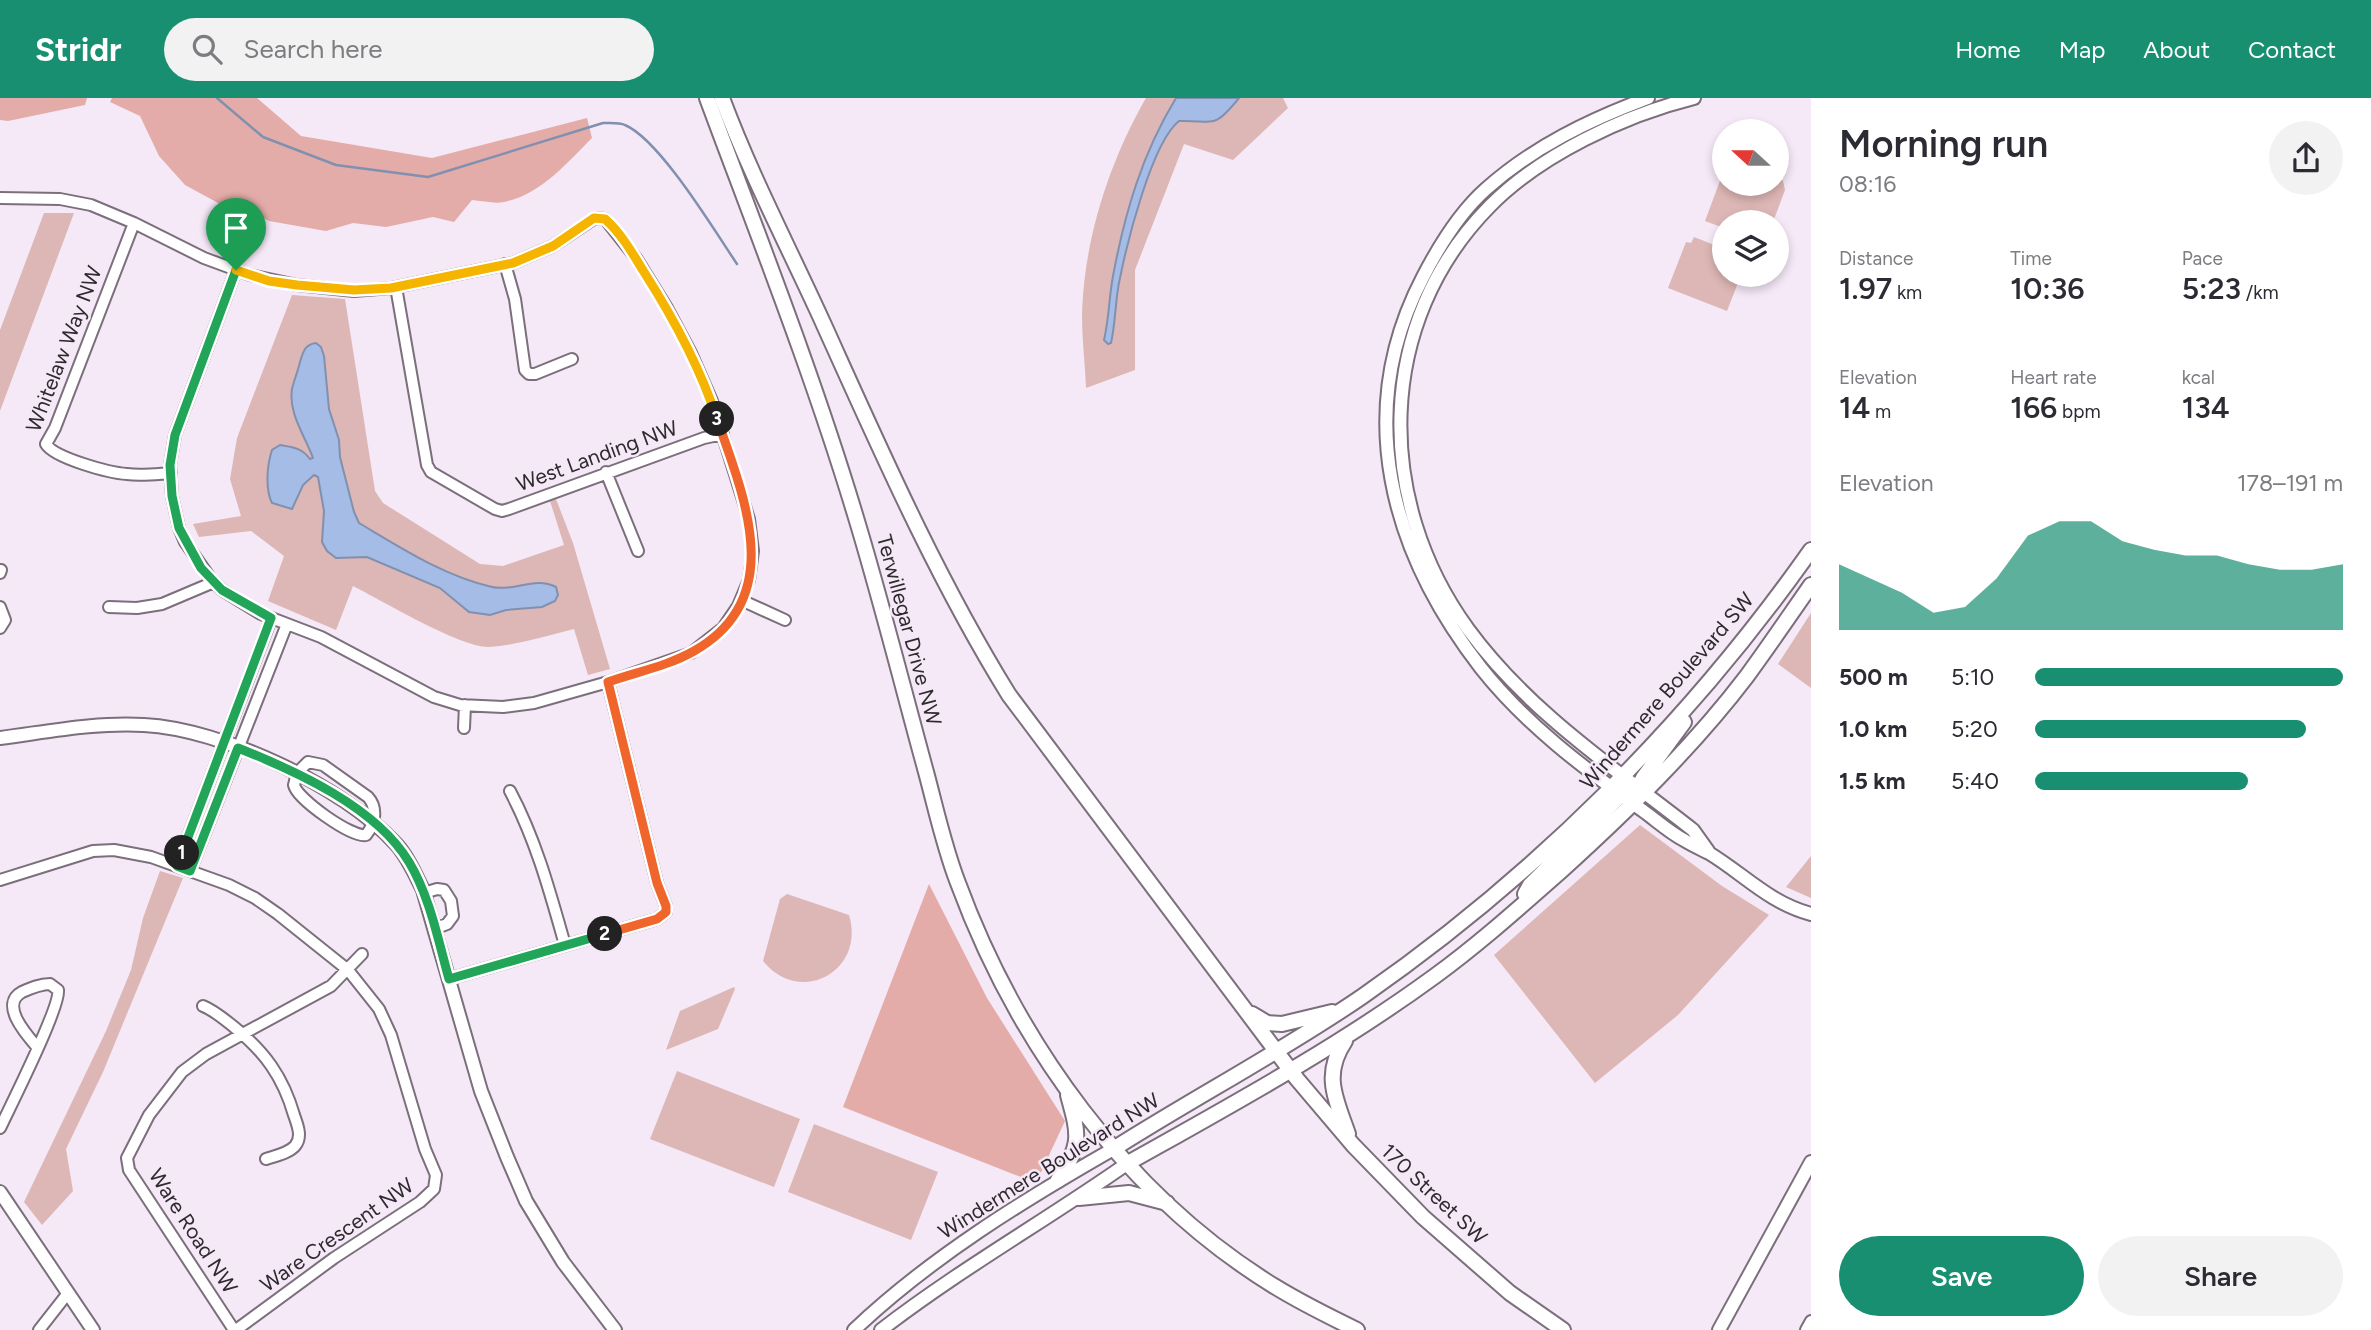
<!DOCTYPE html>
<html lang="en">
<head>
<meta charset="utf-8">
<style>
  :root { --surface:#fff; --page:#f2f2f3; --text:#2b2b33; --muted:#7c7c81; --accent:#198f72 }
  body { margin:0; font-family:Figtree,sans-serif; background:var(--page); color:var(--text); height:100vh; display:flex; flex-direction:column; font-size:26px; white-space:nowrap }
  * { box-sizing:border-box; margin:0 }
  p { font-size:23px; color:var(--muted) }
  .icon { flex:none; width:38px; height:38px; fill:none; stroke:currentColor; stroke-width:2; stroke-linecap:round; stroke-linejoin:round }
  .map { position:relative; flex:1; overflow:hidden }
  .details { display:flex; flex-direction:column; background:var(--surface); width:560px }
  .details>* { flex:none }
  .needle { width:46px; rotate:291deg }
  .tools { position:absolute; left:1712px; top:21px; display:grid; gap:14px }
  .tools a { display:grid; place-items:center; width:77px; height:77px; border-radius:50%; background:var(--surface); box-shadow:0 4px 10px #0003; font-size:35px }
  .pin { position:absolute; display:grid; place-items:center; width:60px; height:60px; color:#fff; margin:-72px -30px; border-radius:50% 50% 50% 0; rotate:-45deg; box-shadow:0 0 7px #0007 }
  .pin .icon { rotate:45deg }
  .km { position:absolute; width:35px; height:35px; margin:-18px; border-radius:50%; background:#222; color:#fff; font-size:19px; line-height:35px; text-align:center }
  .round { display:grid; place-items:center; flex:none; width:74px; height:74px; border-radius:37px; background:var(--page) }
  .summary { display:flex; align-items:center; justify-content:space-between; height:119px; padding:0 28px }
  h1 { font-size:38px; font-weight:600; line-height:52px }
  .metrics { display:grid; grid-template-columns:repeat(3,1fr); gap:10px; height:119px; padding:7px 28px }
  .metrics div { display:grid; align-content:center }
  .metrics b { font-size:30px; font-weight:600 }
  .metrics small { font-size:19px; font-weight:400 }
  .metrics p { font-size:19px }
  .chart { height:196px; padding:14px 28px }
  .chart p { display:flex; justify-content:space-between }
  .chart svg { width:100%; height:126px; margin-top:7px; fill:var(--accent); opacity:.7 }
  .action { display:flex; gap:14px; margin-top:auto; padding:14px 28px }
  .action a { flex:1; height:80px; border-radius:42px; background:var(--accent); color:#fff; font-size:28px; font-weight:600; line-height:80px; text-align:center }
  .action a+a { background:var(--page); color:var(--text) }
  ul { padding:0 28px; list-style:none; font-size:23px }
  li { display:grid; grid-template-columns:112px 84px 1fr; align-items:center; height:52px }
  li i { height:18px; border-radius:9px; background:var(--accent) }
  header { display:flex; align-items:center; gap:42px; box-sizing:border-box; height:98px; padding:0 35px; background:var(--accent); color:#fff }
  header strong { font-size:33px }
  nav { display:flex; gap:38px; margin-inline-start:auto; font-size:24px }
  .search { width:490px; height:63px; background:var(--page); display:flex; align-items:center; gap:18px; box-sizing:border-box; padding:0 24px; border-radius:38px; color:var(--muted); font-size:26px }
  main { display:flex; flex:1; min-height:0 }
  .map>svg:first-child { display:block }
</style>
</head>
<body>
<header>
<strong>Stridr</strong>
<div class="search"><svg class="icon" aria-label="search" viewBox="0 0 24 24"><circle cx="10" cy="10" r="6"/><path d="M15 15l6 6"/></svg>Search here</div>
<nav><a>Home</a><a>Map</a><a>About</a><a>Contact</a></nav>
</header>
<main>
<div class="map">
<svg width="1811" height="1232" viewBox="0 0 1811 1232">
  <rect width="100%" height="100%" fill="#f5e8f7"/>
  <!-- green -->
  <path fill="#ddb7b5" d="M1146,0h137l5,10 -55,52 -49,-16 -49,126v100l-49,18c-1,-30 -6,-62 -3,-92 5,-68 29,-139 63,-198z
    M1724,72v14h52v-11l7,8 2,9 -12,32h-49v6l-19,-7z
    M44,115h30l-74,198v-81z
    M1694,139l23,9 2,-5 5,2v32h17l-14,36 -59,-23 18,-46 5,1z
    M292,197l53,4 30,192 8,12 97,61 23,2 61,-21 -14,-44 6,-2 17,44 37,126 -22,6 -14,-46c-28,7 -56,16 -85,18 -28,1 -108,-47 -136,-61l-17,44 -68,-29 16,-45 -33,-25 -52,6 -6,-13 48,-8 -11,-37 7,-41z
    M1811,515v75l-33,-24z
    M1640,727l82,61 47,29 -91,100 -83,68 -101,-128z
    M1811,758v42l-25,-11z
    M160,773l23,7 -80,194 -37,77 7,42 -31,34 -18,-23 82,-171 25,-61 12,-52z
    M787,796l62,21c17,56 -49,92 -86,46l17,-62z
    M734,889l1,2 -17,40 -52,21 14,-39z
    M677,973l123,48 -26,68 -124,-48z
    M814,1026l124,48 -27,68 -123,-48z"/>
  <!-- forest -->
  <path fill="#e4aca9" d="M0,0h87l-2,7 -77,16 -8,-1z
    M112,0h145l44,38 131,22 155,-40 5,20c-25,25 -52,57 -88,64 -9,2 -22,-1 -32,-2l-18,22 -21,-5 -47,10 -33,-4 -27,8 -57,-10 -30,-16 -19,-1 -35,-19 -26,-29 -19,-40 -30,-14z
    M929,786l58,114 78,123 -29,62 -193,-76z"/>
  <!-- water -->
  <path fill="#a4bce6" stroke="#8190af" stroke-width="2" d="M1176,0h63c-26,32 -24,22 -60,23 -27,21 -52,122 -59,157 -5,21 -4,43 -9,65l-3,1 -4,-4c5,-21 5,-43 9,-64 12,-64 29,-122 63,-178z
    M316,245l5,4 3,9 5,53 10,31 1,17 14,55 5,11c42,25 85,53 133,64 22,5 43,-11 64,0l2,8 -3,6 -13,6 -36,3 -16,5 -21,-3 -29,-24 -73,-31 -31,1 -9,-7 -5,-9 2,-31 -6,-34 -4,-2 -11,10 -11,24 -20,-6c-7,-14 -5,-38 0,-53l8,-5c13,2 22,3 30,14l3,-1c-8,-22 -25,-45 -21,-69 2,-9 6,-18 8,-27 3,-10 5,-18 16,-19z"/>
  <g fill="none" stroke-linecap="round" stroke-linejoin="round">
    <!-- stream -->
    <path stroke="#8190af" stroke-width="2.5" d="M217,0l46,39 73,28 92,12 175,-54c6,0 16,-1 22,2 35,15 89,105 112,139"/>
    <!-- minor casing -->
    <g stroke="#7b6f7c" stroke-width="14">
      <path id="minor" d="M0,100l60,1 31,6 43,18 70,35 46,17 47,10 57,6 37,-3 122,-25 40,-17 42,-28 10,1 31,39 31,50 24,45 21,48 37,118 4,32 -4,29 -11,26 -15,22 -32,25 -83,29 -74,21 -31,4 -43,-2 -26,-8 -113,-60 -60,-23 -39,-24 -11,-11 -26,-37 -6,-14 -7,-32 -2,-31 5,-30 61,-165
        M134,125l-79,205 -9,16c8,14 64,29 81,30 14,2 29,0 44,-1
        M505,166l10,35 10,71 4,4h6l37,-15
        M396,189l31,178 4,7 64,37 7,2 7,-2 195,-71 19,-4
        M606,374l32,79
        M0,475l1,-3
        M741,502l44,20
        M0,509l5,13 -5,8
        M109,509l28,1 25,-4 52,-22
        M464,630l1,-23
        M308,664l15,3 45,32c10,11 7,27 -2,38 -14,3 -69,-36 -72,-50l3,-12z
        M510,693c26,49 40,101 55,154
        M177,768l94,-247
        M190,773l97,-247
        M0,782l93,-29 21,-1 37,7 78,28 26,13 23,16 70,56 31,39 12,26 34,114 11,26 -2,14 -14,13 -86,56 -98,72
        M424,795l13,-4 7,1 7,11 2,15 -6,8 -13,5
        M449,881l208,-60 9,-7v-6l-9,-23 -49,-201
        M203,908c12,5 21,13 31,21 31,25 49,50 60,88 3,9 9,22 1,31 -6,7 -20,10 -29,13
        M0,1030l3,-6c10,-21 58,-117 55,-132l-8,-6c-10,0 -19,4 -28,8 -22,12 2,40 15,55
        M39,1232l29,-37
        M234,1232l-105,-160 -2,-12 22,-43 33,-43 24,-18 125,-68 31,-32
        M1806,1232l5,-9"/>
    </g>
    <!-- tertiary casing -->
    <g stroke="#7b6f7c" stroke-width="16">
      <path id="tertiary" d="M1648,0c-59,22 -115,49 -162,91 -26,23 -47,57 -63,88 -71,136 -32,275 58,391 45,57 103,100 161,142 14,10 27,22 42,30 8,5 17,9 25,13 36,22 59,49 102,61
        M1694,0c-69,17 -154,57 -204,108 -115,116 -116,294 -22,423 60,82 146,139 225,201l15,21
        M0,640c47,-6 96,-16 144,-13 78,4 199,61 252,119 12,13 19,30 27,46l58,201 26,66 19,44 37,61 52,68
        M0,1094l93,138
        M854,1232c77,-73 170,-130 261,-182
        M881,1232c79,-61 166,-110 247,-167
        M1719,1232l92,-168"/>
    </g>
    <!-- secondary casing -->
    <g stroke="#7b6f7c" stroke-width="18">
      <path id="secondary" d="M707,0c52,140 107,279 150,423 25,83 46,167 69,251 10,37 18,75 32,111 59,160 168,312 316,403 26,16 54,30 83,44
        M722,0c29,78 68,152 102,227 57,126 112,252 185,370l288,384 56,66 70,72 87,76 53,37
        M1634,697l9,-17 41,-56
        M1525,796l5,-9 91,-90 3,-5 -1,-14
        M1252,916l15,9 15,1 50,-12
        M1345,943c-23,34 -9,58 3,93
        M1115,1050c82,-52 168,-97 248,-152 174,-121 326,-273 448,-446
        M1128,1065c105,-59 210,-116 307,-187 44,-32 85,-69 126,-105 66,-60 132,-124 186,-195 22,-30 43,-61 64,-91
        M1058,1082c24,-36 21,-45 10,-85
        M1079,1100l50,-5 38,10"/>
    </g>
    <!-- minor -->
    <use href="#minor" stroke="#fff" stroke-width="10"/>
    <!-- tertiary -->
    <use href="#tertiary" stroke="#fff" stroke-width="12"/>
    <!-- secondary -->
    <use href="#secondary" stroke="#fff" stroke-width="14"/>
  </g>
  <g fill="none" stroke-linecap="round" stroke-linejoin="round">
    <!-- split-1 casing -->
    <g stroke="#fff" stroke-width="14">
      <path id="split-1" d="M182,755l89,-235 -49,-28 -21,-22 -22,-40 -7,-32 -2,-31 5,-30 61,-165"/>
    </g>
    <!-- split-2 casing -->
    <g stroke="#fff" stroke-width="14">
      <path id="split-2" d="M182,755l-5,13 13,5 48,-123c58,23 138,59 171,114 21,35 29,78 40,117l156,-45"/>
    </g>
    <!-- split-3 casing -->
    <g stroke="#fff" stroke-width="14">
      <path id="split-3" d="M605,836l52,-15 9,-7v-6l-9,-23 -49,-201c28,-10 60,-16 86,-31 94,-53 50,-154 23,-232"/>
    </g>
    <!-- split-4 casing -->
    <g stroke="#fff" stroke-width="14">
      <path id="split-4" d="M236,172l33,11 28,4 57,5 37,-2 122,-25 40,-17 41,-28 11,1c16,14 28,35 39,53 30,47 56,95 73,147"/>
    </g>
    <!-- split-1 -->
    <use href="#split-1" stroke="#22a559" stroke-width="9"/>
    <!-- split-2 -->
    <use href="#split-2" stroke="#22a559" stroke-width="9"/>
    <!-- split-3 -->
    <use href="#split-3" stroke="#f0652b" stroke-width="9"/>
    <!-- split-4 -->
    <use href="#split-4" stroke="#f5b400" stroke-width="9"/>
  </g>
  <g text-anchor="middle" stroke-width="5" stroke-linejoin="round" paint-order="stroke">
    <!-- street labels -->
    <g font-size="21" fill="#2f2a2f" stroke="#f5e8f7">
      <text transform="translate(64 251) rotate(-69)" y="7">Whitelaw Way NW</text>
      <text transform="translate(597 358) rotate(-20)" y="7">West Landing NW</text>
      <text transform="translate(909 532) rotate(75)" y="7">Terwillegar Drive NW</text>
      <text transform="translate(1667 593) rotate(-49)" y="7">Windermere Boulevard SW</text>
      <text transform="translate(1049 1068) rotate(-32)" y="7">Windermere Boulevard NW</text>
      <text transform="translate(1434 1096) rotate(43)" y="7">170 Street SW</text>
      <text transform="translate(193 1133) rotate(57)" y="7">Ware Road NW</text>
      <text transform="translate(337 1137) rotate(-35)" y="7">Ware Crescent NW</text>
    </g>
  </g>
</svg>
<div class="tools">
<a><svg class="needle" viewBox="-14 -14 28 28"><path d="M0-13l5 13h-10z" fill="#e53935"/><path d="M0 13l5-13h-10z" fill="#7c7c81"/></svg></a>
<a><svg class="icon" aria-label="layers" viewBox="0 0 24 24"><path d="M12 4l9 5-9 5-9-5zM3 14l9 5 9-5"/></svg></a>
</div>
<div class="pin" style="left:236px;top:172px;background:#1e9e55"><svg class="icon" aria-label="arrive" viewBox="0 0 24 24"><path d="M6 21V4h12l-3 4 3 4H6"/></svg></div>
<b class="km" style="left:182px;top:755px">1</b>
<b class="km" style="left:605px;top:836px">2</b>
<b class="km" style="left:717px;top:321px">3</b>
</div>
<section class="details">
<div class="summary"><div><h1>Morning run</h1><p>08:16</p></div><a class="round"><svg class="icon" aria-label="share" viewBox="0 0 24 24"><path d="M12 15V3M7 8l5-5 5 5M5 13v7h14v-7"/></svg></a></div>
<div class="metrics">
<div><p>Distance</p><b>1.97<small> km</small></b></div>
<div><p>Time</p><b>10:36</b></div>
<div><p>Pace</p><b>5:23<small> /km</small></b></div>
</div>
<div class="metrics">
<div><p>Elevation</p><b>14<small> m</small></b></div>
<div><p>Heart rate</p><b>166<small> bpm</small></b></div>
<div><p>kcal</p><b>134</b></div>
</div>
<div class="chart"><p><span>Elevation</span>178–191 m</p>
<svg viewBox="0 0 160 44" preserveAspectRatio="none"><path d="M0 44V21L10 26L20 31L30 38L40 36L50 26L60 11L70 6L80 6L90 13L100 16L110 18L120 18L130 21L140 23L150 23L160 21V44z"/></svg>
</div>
<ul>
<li><b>500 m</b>5:10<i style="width:100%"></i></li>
<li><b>1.0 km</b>5:20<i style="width:88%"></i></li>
<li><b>1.5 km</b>5:40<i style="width:69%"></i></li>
</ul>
<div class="action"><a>Save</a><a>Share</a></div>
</section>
</main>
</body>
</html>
